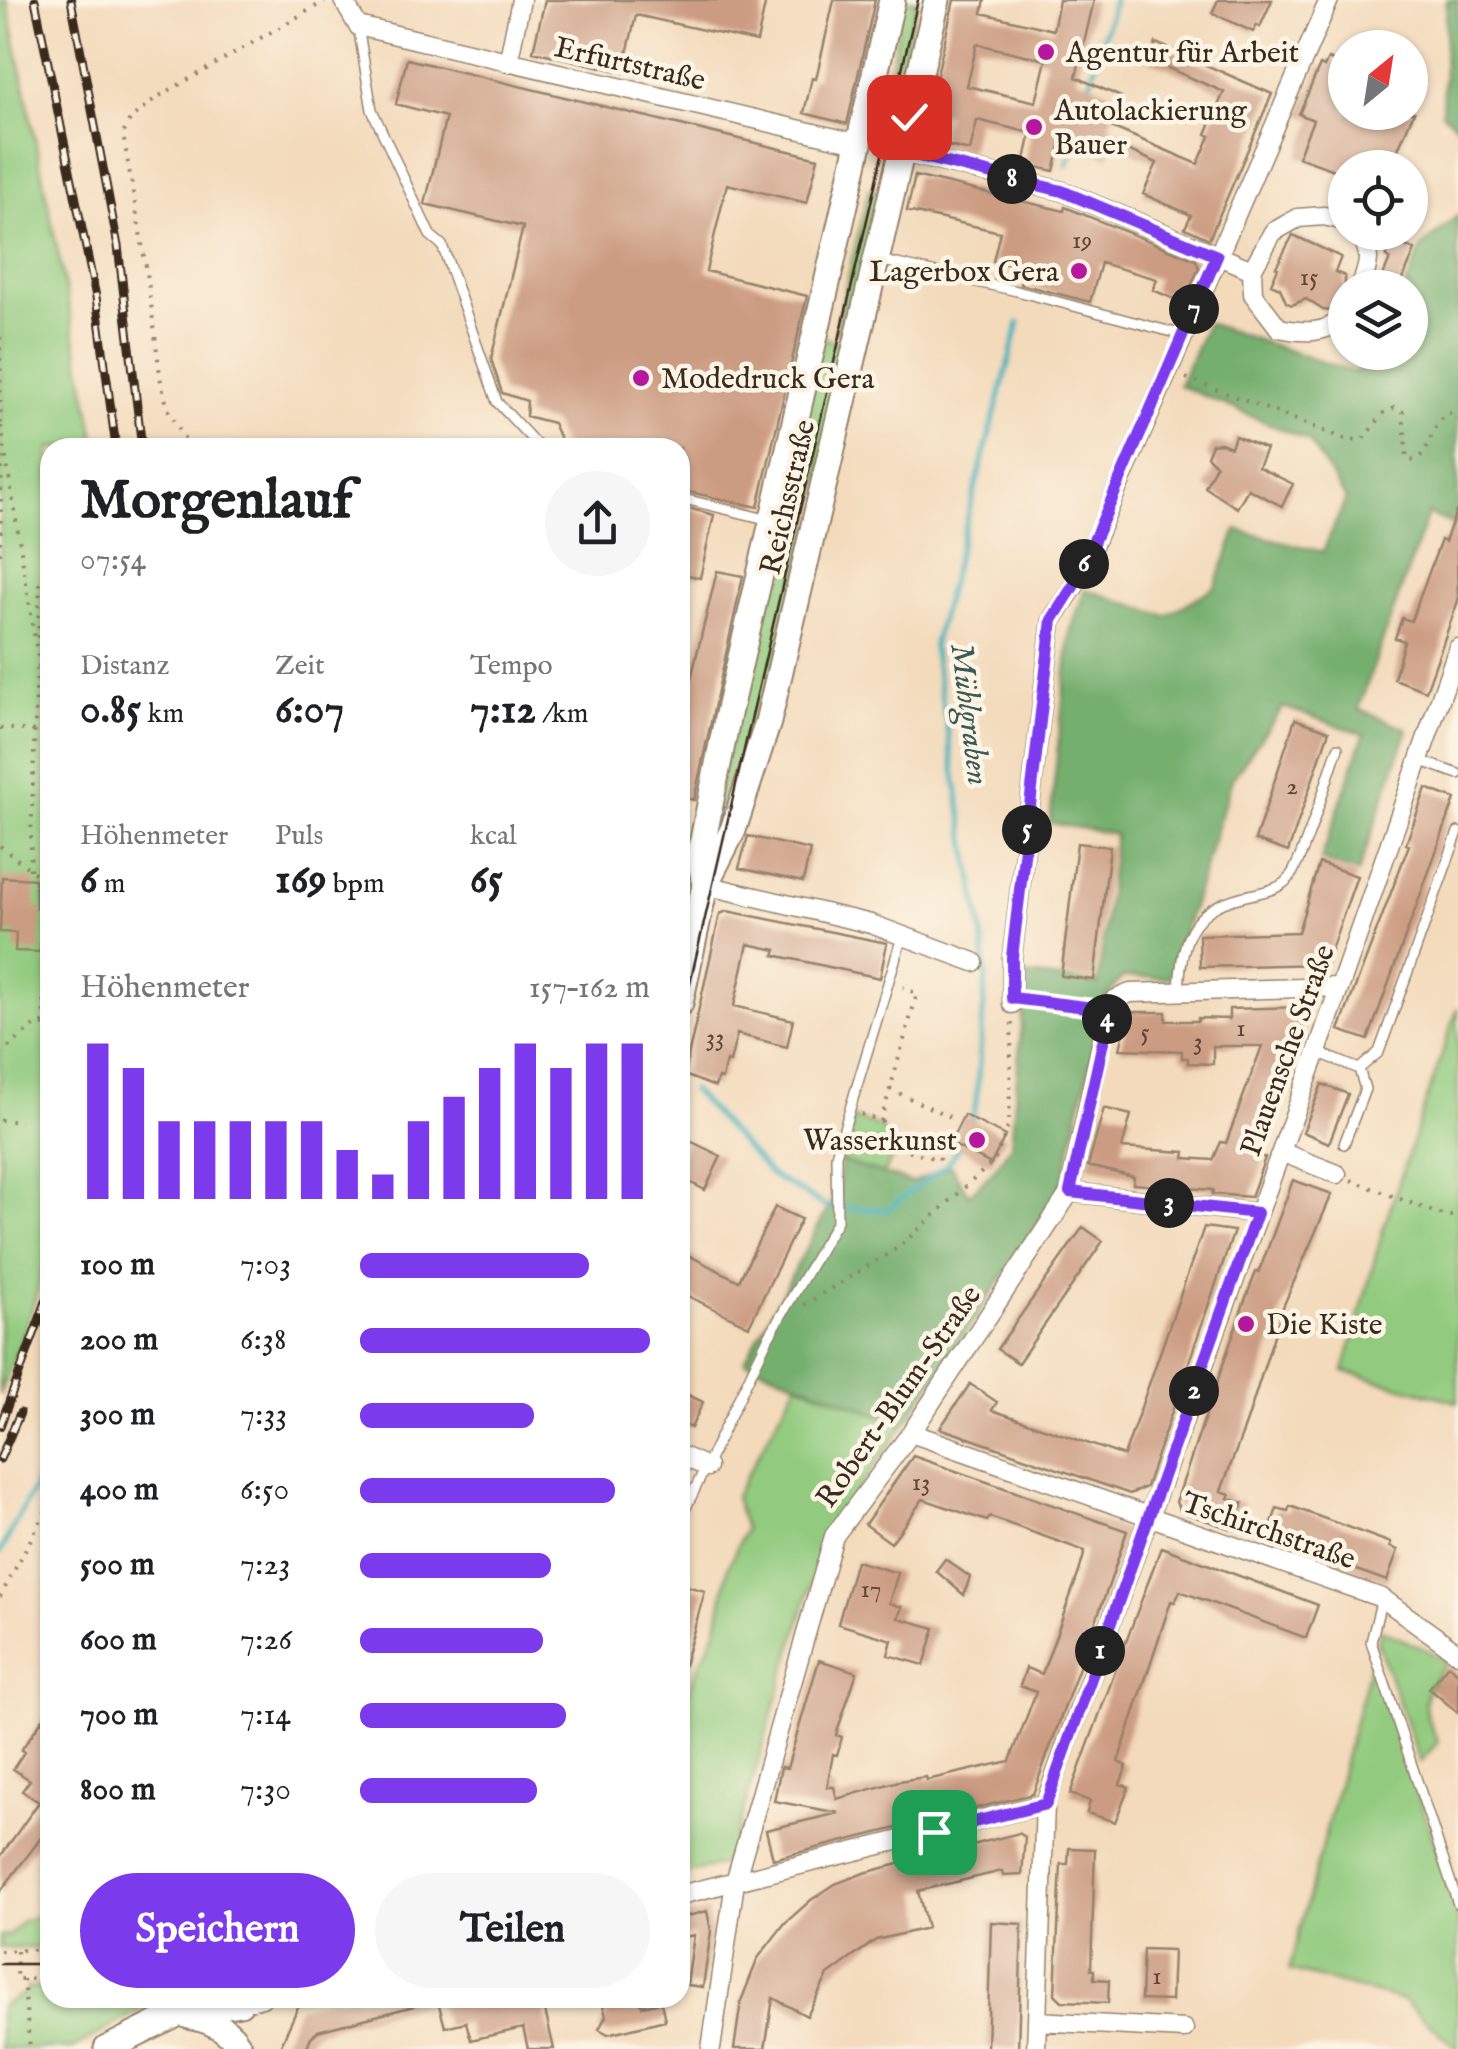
<!DOCTYPE html>
<html lang="de">
<head>
<meta charset="utf-8">
<style>
  :root { --surface:#fff; --page:#f6f6f6; --text:#202124; --muted:#757577; --accent:#7c3aed }
  body { margin:0; font-family:"IM FELL English",serif; background:var(--page); color:var(--text); height:100vh; display:flex; flex-direction:column; font-size:38px; white-space:nowrap }
  * { box-sizing:border-box; margin:0 }
  p { font-size:32px; color:var(--muted) }
  .icon { flex:none; width:55px; height:55px; fill:none; stroke:currentColor; stroke-width:2; stroke-linecap:round; stroke-linejoin:round }
  .map { position:relative; flex:1; overflow:hidden }
  .side { position:absolute; left:40px; top:438px; width:650px; height:1570px; display:flex; flex-direction:column; background:var(--surface); border-radius:30px; box-shadow:0 2px 8px #0004 }
  .side>* { flex:none }
  .needle { width:65px; rotate:30deg }
  .fabs { position:absolute; left:1328px; top:30px; display:grid; gap:20px }
  .fabs a { display:grid; place-items:center; width:100px; height:100px; border-radius:50%; background:var(--surface); box-shadow:0 2px 8px #0004; font-size:50px }
  .pin { position:absolute; display:grid; place-items:center; width:85px; height:85px; color:#fff; margin:-42px; border-radius:20px; box-shadow:0 5px 15px #0006 }
  .km { position:absolute; width:50px; height:50px; margin:-25px; border-radius:50%; background:#222; color:#fff; font-size:28px; line-height:50px; text-align:center }
  .round { display:grid; place-items:center; flex:none; width:105px; height:105px; border-radius:52px; background:var(--page) }
  .headline { display:flex; align-items:center; justify-content:space-between; height:170px; padding:0 40px }
  h1 { font-size:55px; font-weight:800; line-height:75px }
  .metrics { display:grid; grid-template-columns:repeat(3,1fr); gap:15px; height:170px; padding:10px 40px }
  .metrics div { display:grid; align-content:center }
  .metrics b { font-size:42px; font-weight:800 }
  .metrics small { font-size:28px; font-weight:400 }
  .metrics p { font-size:28px }
  .chart { height:280px; padding:20px 40px }
  .chart p { display:flex; justify-content:space-between }
  .chart svg { width:100%; height:180px; margin-top:10px; stroke:var(--accent); stroke-width:6 }
  .cta { display:flex; gap:20px; margin-top:auto; padding:20px 40px }
  .cta a { flex:1; height:115px; border-radius:60px; background:var(--accent); color:#fff; font-size:40px; font-weight:800; line-height:115px; text-align:center }
  .cta a+a { background:var(--page); color:var(--text) }
  ul { padding:0 40px; list-style:none; font-size:32px }
  li { display:grid; grid-template-columns:160px 120px 1fr; align-items:center; height:75px }
  li i { height:25px; border-radius:12px; background:var(--accent) }
  .map>svg:first-child { display:block }
</style>
</head>
<body>
<div class="map">
<svg width="1458" height="2049" viewBox="0 0 1458 2049">
  <rect width="100%" height="100%" fill="#fcf5e5"/>
  <filter id="ink" filterUnits="userSpaceOnUse"><feTurbulence type="fractalNoise" baseFrequency=".01" numOctaves="2"/><feDisplacementMap in="SourceGraphic" scale="20" xChannelSelector="R" yChannelSelector="G"/><feConvolveMatrix kernelMatrix="1 2 1 2 8 2 1 2 1" color-interpolation-filters="sRGB"/></filter>
  <filter id="wash" filterUnits="userSpaceOnUse"><feTurbulence type="fractalNoise" baseFrequency=".0048" numOctaves="4" result="noise"/><feDisplacementMap in="SourceGraphic" scale="40" xChannelSelector="R" yChannelSelector="G"/><feGaussianBlur stdDeviation="2.25" result="paint"/><feColorMatrix in="noise" values="0 0 0 0 0 0 0 0 0 0 0 0 0 0 0 0 0 1.4 0 .05"/><feComposite in="paint" operator="in"/></filter>
  <g filter="url(#wash)">
    <rect width="100%" height="100%" fill="#f3dabb"/>
    <!-- green -->
    <path fill="#92cb7f" stroke="#667a4e" stroke-width="2.5" d="M0,0h7l90,447 -47,1v799l-22,74 -28,74z
      M898,0h19l-25,108 -10,-2 15,-69z
      M869,189l10,2 -14,65 -12,80 -18,-4z
      M821,338l30,7 -86,371 -45,130 -10,-16z
      M1458,1007v395l-114,-31 40,-145z
      M854,1119l27,8 15,26 -14,21 -41,-13z
      M797,1383l107,42 -78,109 -98,329 -48,12v-167l37,-80 11,-61 17,-38 -10,-32z
      M1381,1630l46,20 19,12c-26,35 -27,41 -8,80l-18,20 -43,-121z
      M1371,1660l87,249v140l-54,-48 -115,-31z
      M50,1913v35h-50v-12l10,-1 13,-15z
      M27,1987h23v11h101l3,4 -81,47h-73v-43l27,-14z"/>
    <!-- forest -->
    <path fill="#75af6e" stroke="#586c46" stroke-width="2.5" d="M1447,0h11v126l-16,-13z
      M1458,215v311l-30,-12 -70,195 50,20 -50,144 -37,-13 43,-126 -81,-27 -51,72 -62,199 -48,-1 -17,23 -44,189 -157,236 -159,-64 93,-171 3,-29 71,22 39,-17 18,29 25,-25 17,-25 15,-170 72,9 17,-150 -65,-11 20,-191 15,-43 81,27 49,-29 22,-57 86,22 23,-53 -37,-58 -130,-56 28,-62 148,50 13,-20 42,-1v-64l-5,-1 17,-40z"/>
    <g fill="none" stroke-linecap="round" stroke-linejoin="round">
      <!-- stream -->
      <path stroke="#40b0ba" stroke-width="5" d="M1089,86l25,-86
        M1067,166l7,-26
        M692,1090l80,86 57,32
        M972,1119l4,-16 10,-127 -3,-37 -50,-292 86,-324
        M846,1208l41,2 59,-45 13,-17
        M0,1553l50,-97"/>
    </g>
    <g id="blocks">
      <!-- building -->
      <path fill="#cc9c82" fill-rule="evenodd" d="M545,0h221l-9,42 -121,-27 -13,57 -90,-21z
        M834,0h41l-28,124 -43,-11 8,-35 4,1z
        M954,0h31l-3,13 71,17 6,-30h35l-18,77 45,20 -12,29 89,38 12,-28 -4,-2 18,-42 -75,-32 7,-17 116,51 -63,145 -24,-11 6,-13 -48,-21 14,-31 -43,-19 -6,13 -46,-19 -8,33 -30,-7 7,-31 -54,-13 -7,31 -30,-7 7,-30 -18,-4zM977,44l69,16 -10,42 -69,-16z
        M1218,0h54l-12,27 -3,-2 -4,7 -41,-19z
        M407,59l411,99 -11,45 -80,-19 -21,87 101,25 -49,211 -78,-17v-42h-116l-11,-25 -27,-7 1,-15 -25,-8 -11,-34 32,-132 -98,-23 21,-87 -50,-13z
        M1328,59l17,7v46h69l-19,44 -8,-4 -5,16h-37v6l-47,-17 15,-37 -14,-6 21,-49 4,2z
        M915,176l149,35 1,-4 131,53 3,8 -15,35 -31,-13 4,-11 -56,-16 -11,39 -70,-18 5,-16 -32,-7 7,-29 -93,-21z
        M1293,235l48,22 -6,15 10,4v19l-14,16 -8,-1 -17,-11 -14,6 -6,-3 -6,-14 -9,-4 7,-16 -2,-1z
        M1393,241l22,9 -16,38h-21l12,-29 -4,-2z
        M1235,436l31,13 -8,18 35,17 -11,22 -34,-17 -11,19 -32,-21 11,-22 -9,-9 5,-12 9,-1 10,4z
        M680,506l34,9 -14,63 -20,-5z
        M1456,511l2,90 -32,90 -32,-12 10,-38 -9,-3 7,-20 9,3 30,-81 4,2z
        M717,571l26,5 -49,224 -14,-3v-73z
        M1295,719l34,12 -41,121 -33,-12z
        M1426,788l29,11 -87,241 -29,-10 70,-185 -3,-1z
        M748,836l62,14 -7,32 -64,-14z
        M1077,843l33,4 -16,133 -33,-4z
        M1319,863l38,13 -31,88 -126,3 -1,-32 99,-3z
        M2,877l33,2 1,29h6l-2,44 -25,-1 1,-18 -16,-1z
        M727,911l160,32 -7,35 -106,-23 2,-5 -28,-6 -14,62 59,14 -6,27 -50,-13 -7,28 -4,-1 -4,18 -4,-1 -3,9 -31,-12 36,-161z
        M1301,1007l7,8 -52,140 9,3 -14,39 -39,-3 1,-4 -80,-6 1,-7 -46,-11 16,-58 27,7 -9,33 63,4 -1,6 29,2 8,-18 5,1 36,-97h-49v18l-25,-1v-5h-6v-7l-62,-2 9,-37h37v9h32v-3l31,1v-10z
        M1322,1084l26,10 -19,49 -26,-11z
        M964,1115l41,21 -14,28 -41,-21z
        M688,1140l33,16 -16,34 -25,-13v-21z
        M1293,1180l39,14 -49,113 -36,114 -26,70 9,3 -2,4 15,5 -9,27 -53,-18 -5,-10 69,-202 11,-28h3z
        M775,1207l26,12 -52,107 -69,-34v-41l59,30z
        M1083,1227l20,14 -85,122 -21,-14z
        M1204,1227l30,4 -88,256 -16,7 -190,-66 30,-44 27,18 -5,8 132,46z
        M680,1391l23,11 -12,26 -11,-5z
        M913,1456l214,75 -17,51 -77,212 -260,65 -7,-29 73,-17 -65,-12 7,-34 6,1 32,-108 38,12 -21,63 6,2 -5,18 -4,-1 -6,33h7l3,12 62,-18 27,-4 1,3 83,-19 26,-69 -16,-6 6,-18 16,6 37,-102 6,-21 -95,-34 -3,4 -64,-22 -32,44 -26,-19z
        M1290,1506l101,37 -1,4 8,3 -11,31 -120,-43 10,-30 11,3z
        M1161,1547l157,58 -12,33 -126,-47 -5,11 -4,-1 -53,161 9,4 -7,18 9,3 -14,35 -28,-9 3,-12 -20,-7z
        M945,1559l25,18 -6,18 -28,-24z
        M856,1561l42,12 -9,30 13,4 -4,11 37,10 -11,37 -36,-10 4,-15 -54,-16z
        M680,1584l25,7 -21,74h-4z
        M1448,1665l10,8v40l-29,-25z
        M50,1709v117l-50,66v-35l39,-55 -17,-11 8,-11 -17,-11 11,-17 -3,-2z
        M1019,1833l6,4 -3,38 -19,1 -1,-5 -84,20 9,37 -51,12 -48,35 -21,41 -34,-18 -8,51h-31l7,-48 17,-43 27,-35 26,-23 24,-16 29,-11z
        M1069,1848l26,1 -4,121h3v9l15,1 -1,23 -46,-2 -7,-7 6,-130h7z
        M707,1911l4,20 -8,56 -16,-2 7,-50 -14,3v-20z
        M991,1922l31,2 -4,125h-31z
        M1143,1949l30,1 -2,51 -30,-1z
        M335,1998h91v5l-108,28 -7,6 -5,12h-27l19,-42z
        M437,1998h69l1,5 35,-5 12,51h-26l-5,-21 -52,12 -5,-18 -21,5z
        M601,1998h38l3,8 19,-4 4,18 -57,14 -9,-5 7,-13z"/>
    </g>
  </g>
  <g filter="url(#ink)">
    <use href="#blocks" fill-opacity="0" stroke="#97826c" stroke-width="2.5"/>
    <g fill="none" stroke-linecap="round" stroke-linejoin="round">
      <!-- service casing -->
      <g stroke="#97826c" stroke-width="12">
        <path id="service" d="M358,26l14,84 58,125 12,10 55,157 43,46
          M879,260l138,31 166,44
          M680,498l90,22
          M1419,760l39,14
          M1179,991c3,-59 14,-85 75,-97 12,-3 26,-5 35,-16 13,-15 40,-105 49,-130
          M1317,1052l42,17 20,-17 79,-220
          M1344,1144l21,-55 -6,-20
          M680,1520l88,-182 69,-117 -1,-66 66,-218
          M1382,1598l-11,44 87,262"/>
      </g>
      <!-- minor casing -->
      <g stroke="#97826c" stroke-width="21">
        <path id="minor" d="M343,0l15,26 503,118
          M508,63l13,-63
          M901,152l161,39 190,79
          M1345,221l-21,-5 -26,2 -25,14 -21,38 1,24 26,34c24,5 49,7 66,-13
          M1358,232c15,21 11,33 2,56
          M705,885l166,39 103,38
          M1012,1004v-47l40,-337 25,-38 252,-582
          M1281,1152l56,22
          M1070,1192l187,21
          M911,1433l471,165 76,55
          M680,1455l27,12
          M680,1895l365,-91
          M240,2003l22,-5
          M1037,2021l147,8
          M711,2049l24,-167 99,-346 77,-103 159,-241 36,-172 8,-20 16,-7 208,-6
          M1036,2049l9,-245 272,-752 141,-404"/>
      </g>
      <!-- secondary casing -->
      <g stroke="#97826c" stroke-width="29">
        <path id="secondary" d="M705,885l-5,-30 28,-141 164,-714
          M680,1003l25,-118 28,-55 35,-108 169,-722
          M189,2016c21,4 41,12 51,33
          M107,2049l72,-36 61,-10"/>
      </g>
      <!-- path -->
      <path stroke="#97826c" stroke-width="4" stroke-dasharray="2.5 8" stroke-linecap="butt" d="M0,337l1,88
        M1186,378l162,62 15,-1 21,-26 10,-5 9,4 4,46 7,3c24,-13 10,-43 44,-50
        M1,426l49,307
        M190,448l-22,-39 -7,-27 -14,-109 -24,-139 8,-16 25,-20 171,-98
        M0,554l2,-110
        M38,638l2,-60
        M0,728l50,4
        M0,846l49,38 -6,141
        M30,870l7,-207
        M1027,1000l65,8
        M0,1054l37,-30 13,2
        M890,1089l66,31
        M861,1114l20,7 36,-127 -14,-7
        M0,1120l21,2
        M881,1121l20,27 38,12 4,-9
        M1351,1180l91,35 16,2
        M804,1305l95,-58 95,-86 15,-36 3,-106
        M0,1597l50,-94
        M0,1951l50,-2
        M17,1951l-1,28h21
        M23,1979l7,70"/>
      <!-- service -->
      <use href="#service" stroke="#fff" stroke-width="9"/>
      <!-- minor -->
      <use href="#minor" stroke="#fff" stroke-width="18"/>
      <!-- secondary -->
      <use href="#secondary" stroke="#fff" stroke-width="25"/>
      <!-- tram -->
      <path stroke="#3b2a1e" stroke-width="2.5" d="M680,1026l238,-1026
        M0,1964h50"/>
      <!-- rail casing -->
      <g stroke="#3b2a1e" stroke-width="9">
        <path id="rail" d="M35,0l61,297 20,151
          M71,0l47,246 24,202
          M0,1426l50,-135
          M0,1459l20,-46"/>
      </g>
      <!-- rail -->
      <use href="#rail" stroke="#fcf5e5" stroke-width="5" stroke-dasharray="15" stroke-linecap="butt"/>
    </g>
  </g>
  <g fill="none" stroke-linecap="round" stroke-linejoin="round" filter="url(#ink)">
    <!-- route casing -->
    <g stroke="#fff" stroke-width="20">
      <path id="route" d="M909,117l-7,35 160,39 155,65 -141,326 -24,38 -40,337v41l98,12 -40,182 187,21 -211,591 -112,28"/>
    </g>
    <!-- route -->
    <use href="#route" stroke="#7c3aed" stroke-width="12"/>
  </g>
  <!-- markers -->
  <g fill="#b5179e" stroke="#fcf5e5" stroke-width="4">
    <circle cx="1046" cy="52" r="10"/>
    <circle cx="1034" cy="127" r="10"/>
    <circle cx="1079" cy="271" r="10"/>
    <circle cx="641" cy="378" r="10"/>
    <circle cx="977" cy="1140" r="10"/>
    <circle cx="1246" cy="1324" r="10"/>
  </g>
  <g text-anchor="middle" stroke-width="9" stroke-linejoin="round" paint-order="stroke">
    <!-- number labels -->
    <g font-size="25" fill="#5f4637">
      <text x="1082" y="248">19</text>
      <text x="1309" y="285">15</text>
      <text x="1292" y="794">2</text>
      <text x="1241" y="1036">1</text>
      <text x="1145" y="1040">5</text>
      <text x="715" y="1045">33</text>
      <text x="1198" y="1049">3</text>
      <text x="921" y="1490">13</text>
      <text x="871" y="1597">17</text>
      <text x="1157" y="1984">1</text>
    </g>
    <!-- poi labels -->
    <g font-size="30" fill="#3b2a1e" stroke="#fcf5e5" text-anchor="start">
      <text x="1066" y="62">Agentur für Arbeit</text>
      <text x="1054" y="120">Autolackierung<tspan x="1054" dy="34">Bauer</tspan></text>
      <text x="1059" y="281" text-anchor="end">Lagerbox Gera</text>
      <text x="661" y="388">Modedruck Gera</text>
      <text x="957" y="1150" text-anchor="end">Wasserkunst</text>
      <text x="1266" y="1334">Die Kiste</text>
    </g>
    <!-- street labels -->
    <g font-size="30" fill="#3b2a1e" stroke="#fcf5e5">
      <text transform="translate(630 63) rotate(13)" y="10">Erfurtstraße</text>
      <text transform="translate(787 497) rotate(-77)" y="10">Reichsstraße</text>
      <text transform="translate(1287 1050) rotate(-70)" y="10">Plauensche Straße</text>
      <text transform="translate(898 1396) rotate(-55)" y="10">Robert-Blum-Straße</text>
      <text transform="translate(1269 1530) rotate(19)" y="10">Tschirchstraße</text>
    </g>
    <!-- water labels -->
    <g font-size="32" font-style="italic" fill="#3d5955" stroke="#fcf5e5">
      <text transform="translate(971 714) rotate(83)" y="11">Mühlgraben</text>
    </g>
  </g>
</svg>
<div class="fabs">
<a><svg class="needle" viewBox="-14 -14 28 28"><path d="M0-13l5 13h-10z" fill="#e53935"/><path d="M0 13l5-13h-10z" fill="#757577"/></svg></a>
<a><svg class="icon" aria-label="locate" viewBox="0 0 24 24"><circle cx="12" cy="12" r="6"/><path d="M12 2v4M12 18v4M2 12h4M18 12h4"/></svg></a>
<a><svg class="icon" aria-label="layers" viewBox="0 0 24 24"><path d="M12 4l9 5-9 5-9-5zM3 14l9 5 9-5"/></svg></a>
</div>
<div class="pin" style="left:934px;top:1832px;background:#1e9e55"><svg class="icon" aria-label="arrive" viewBox="0 0 24 24"><path d="M6 21V4h12l-3 4 3 4H6"/></svg></div>
<div class="pin" style="left:909px;top:117px;background:#d93025"><svg class="icon" aria-label="check" viewBox="0 0 24 24"><path d="M5 12l5 5 9-10"/></svg></div>
<b class="km" style="left:1100px;top:1651px">1</b>
<b class="km" style="left:1194px;top:1391px">2</b>
<b class="km" style="left:1169px;top:1203px">3</b>
<b class="km" style="left:1107px;top:1019px">4</b>
<b class="km" style="left:1027px;top:830px">5</b>
<b class="km" style="left:1084px;top:564px">6</b>
<b class="km" style="left:1194px;top:309px">7</b>
<b class="km" style="left:1012px;top:179px">8</b>
<section class="side">
<div class="headline"><div><h1>Morgenlauf</h1><p>07:54</p></div><a class="round"><svg class="icon" aria-label="share" viewBox="0 0 24 24"><path d="M12 15V3M7 8l5-5 5 5M5 13v7h14v-7"/></svg></a></div>
<div class="metrics">
<div><p>Distanz</p><b>0.85<small> km</small></b></div>
<div><p>Zeit</p><b>6:07</b></div>
<div><p>Tempo</p><b>7:12<small> /km</small></b></div>
</div>
<div class="metrics">
<div><p>Höhenmeter</p><b>6<small> m</small></b></div>
<div><p>Puls</p><b>169<small> bpm</small></b></div>
<div><p>kcal</p><b>65</b></div>
</div>
<div class="chart"><p><span>Höhenmeter</span>157–162 m</p>
<svg viewBox="0 0 160 44" preserveAspectRatio="none"><path d="M5 44V6M15 44V12M25 44V25M35 44V25M45 44V25M55 44V25M65 44V25M75 44V32M85 44V38M95 44V25M105 44V19M115 44V12M125 44V6M135 44V12M145 44V6M155 44V6"/></svg>
</div>
<ul>
<li><b>100 m</b>7:03<i style="width:79%"></i></li>
<li><b>200 m</b>6:38<i style="width:100%"></i></li>
<li><b>300 m</b>7:33<i style="width:60%"></i></li>
<li><b>400 m</b>6:50<i style="width:88%"></i></li>
<li><b>500 m</b>7:23<i style="width:66%"></i></li>
<li><b>600 m</b>7:26<i style="width:63%"></i></li>
<li><b>700 m</b>7:14<i style="width:71%"></i></li>
<li><b>800 m</b>7:30<i style="width:61%"></i></li>
</ul>
<div class="cta"><a>Speichern</a><a>Teilen</a></div>
</section>
</div>
</body>
</html>
